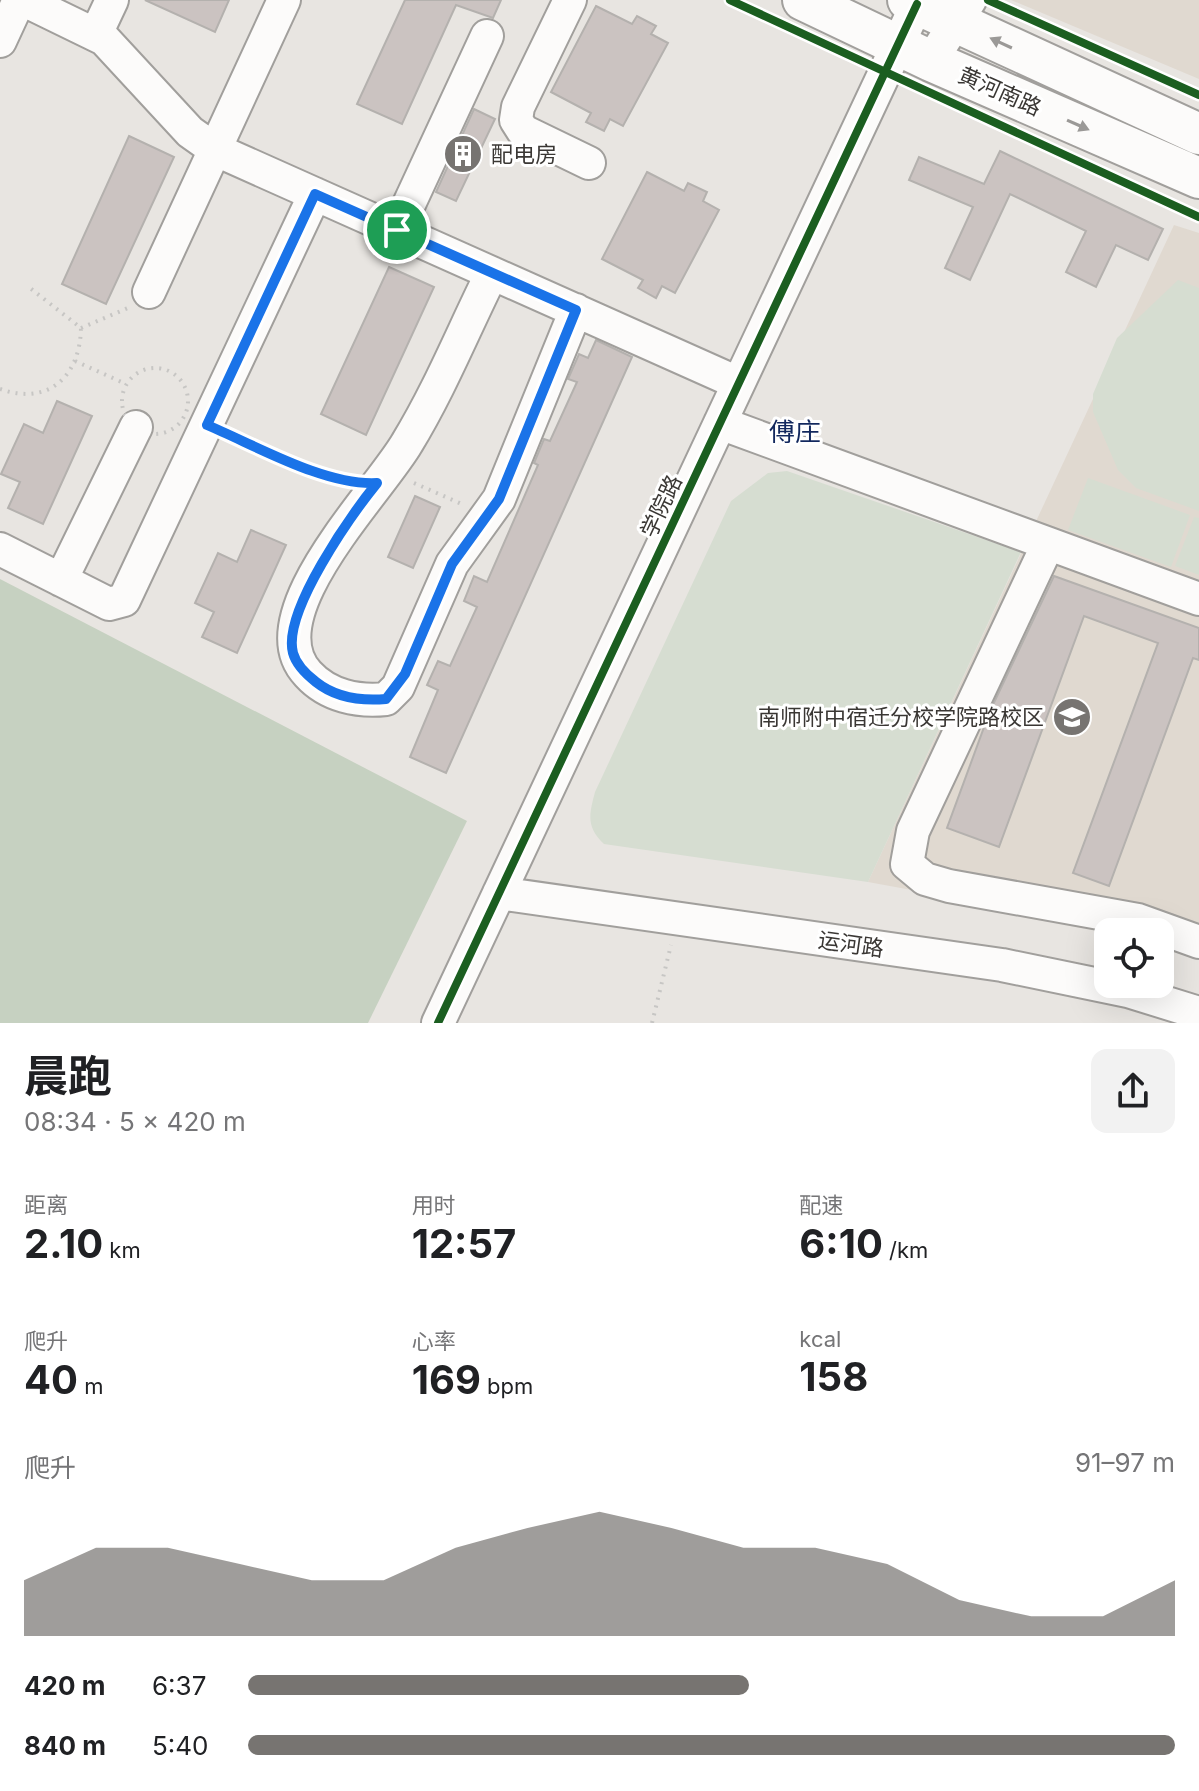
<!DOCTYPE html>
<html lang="zh">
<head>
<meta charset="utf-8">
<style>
  :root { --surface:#fff; --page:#f2f2f2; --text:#202124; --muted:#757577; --accent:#777471 }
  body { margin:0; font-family:Inter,"Noto Sans SC",sans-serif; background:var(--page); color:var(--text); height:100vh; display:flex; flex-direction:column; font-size:30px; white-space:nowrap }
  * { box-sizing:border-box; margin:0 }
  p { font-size:26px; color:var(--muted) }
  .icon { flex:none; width:44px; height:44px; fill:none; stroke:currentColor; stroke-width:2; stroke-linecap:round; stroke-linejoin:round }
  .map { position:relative; height:1023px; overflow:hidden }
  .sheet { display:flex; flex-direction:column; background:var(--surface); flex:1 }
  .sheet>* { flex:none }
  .buttons { position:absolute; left:1094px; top:918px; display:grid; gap:16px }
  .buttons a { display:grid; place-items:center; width:80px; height:80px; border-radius:16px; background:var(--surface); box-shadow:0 8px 32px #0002; font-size:40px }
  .pin { position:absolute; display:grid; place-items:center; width:68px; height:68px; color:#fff; margin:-34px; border:4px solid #fff; border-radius:50%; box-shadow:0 2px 8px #0007 }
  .round { display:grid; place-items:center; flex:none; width:84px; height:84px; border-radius:16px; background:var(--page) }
  .summary { display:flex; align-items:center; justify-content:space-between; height:136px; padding:0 24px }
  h1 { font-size:44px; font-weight:700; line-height:60px }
  .figures { display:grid; grid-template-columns:repeat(3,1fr); gap:12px; height:136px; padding:8px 24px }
  .figures div { display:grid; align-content:center }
  .figures b { font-size:40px; font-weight:700 }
  .figures small { font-size:22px; font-weight:400 }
  .figures p { font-size:22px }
  .chart { height:224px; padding:16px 24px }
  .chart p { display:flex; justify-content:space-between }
  .chart svg { width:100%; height:144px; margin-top:8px; fill:var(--accent); opacity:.7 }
  ul { padding:0 24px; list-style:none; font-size:26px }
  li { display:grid; grid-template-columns:128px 96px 1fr; align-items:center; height:60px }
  li i { height:20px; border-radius:10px; background:var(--accent) }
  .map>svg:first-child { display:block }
</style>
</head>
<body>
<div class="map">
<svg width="1199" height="1023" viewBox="0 0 1199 1023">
  <rect width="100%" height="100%" fill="#e8e5e1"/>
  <!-- built -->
  <path fill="#e0d9d0" d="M1011,0h188v79z
    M1174,225l25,8v721l-79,-26 -252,-46z"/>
  <!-- green -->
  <path fill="#d6ddd1" d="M1178,280l21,8v223l-63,-23 -18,-18 -25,-58v-18l24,-56z
    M787,471l234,81 -153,330 -264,-38c-18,-17 -15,-29 -9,-52l136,-291 37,-28z
    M1088,478l102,37 -19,52 -103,-37z
    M1194,517l5,1v57l-24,-9z"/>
  <!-- forest -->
  <path fill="#c6d1c1" d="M0,579l467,242 -99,202h-368z"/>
  <!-- building -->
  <path fill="#cbc3c1" stroke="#b4b1ae" stroke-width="2" d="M145,0h84l-14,32z
    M405,0h96l-8,18 -37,-13 -54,119 -45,-20z
    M596,6l36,18 5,-8 19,10 -5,8 17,9 -45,83 -13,-7 -6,12 -18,-9 5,-9 -40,-21z
    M474,109l21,10 -39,82 -20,-9z
    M129,136l45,21 -68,147 -44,-20z
    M1000,151l163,78 -15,31 -32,-15 -20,42 -30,-15 20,-41 -76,-37 -40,86 -25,-12 28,-61 -64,-27 10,-23 65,27z
    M647,172l37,19 4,-8 19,9 -4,9 16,9 -44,83 -13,-7 -6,12 -18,-10 5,-8 -41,-21z
    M389,267l45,20 -68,148 -45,-21z
    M596,340l36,17 -186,416 -36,-16 28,-67 -11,-5 11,-24 12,5 27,-59 -13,-6 10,-25 13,6 51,-117 -4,-2 10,-24 6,2 27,-59 -9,-3 11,-25 9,4z
    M57,401l35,15 -49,108 -35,-16 12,-26 -19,-8 23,-50 19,9z
    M415,496l25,11 -27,61 -25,-11z
    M251,530l35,15 -49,108 -35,-16 12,-25 -19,-9 23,-50 19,9z
    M1054,576l145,52v32l-6,-2 -84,228 -36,-13 85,-230 -74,-27 -85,231 -52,-19 43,-117z"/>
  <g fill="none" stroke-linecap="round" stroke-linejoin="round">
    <!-- minor casing -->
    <g stroke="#a19f9c" stroke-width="36">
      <path id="minor" d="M24,0l80,39 86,93 24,17 524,234
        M570,0l-52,107 -2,13 7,11 66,32
        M96,34l16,-34
        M0,41l19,-41
        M931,61l39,-61
        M397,230l90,-194
        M492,273c-28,56 -52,116 -85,170 -29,50 -154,173 -99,231 20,22 50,28 78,25l12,-12 54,-123 47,-65 77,-189
        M149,292l135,-292
        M720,423l479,176
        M1048,544l-135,287 -6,33 18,15 24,7 189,34 61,22
        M0,549l109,55 15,-4 191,-406
        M61,580l75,-153
        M499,893l503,72 126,26 71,22
        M438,1023l479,-1019"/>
    </g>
    <!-- major casing -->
    <g stroke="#a19f9c" stroke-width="44">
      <path id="major" d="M803,0l128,61 268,117
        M908,0l291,134"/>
    </g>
    <!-- path -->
    <path stroke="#c7c6c4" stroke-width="4" stroke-dasharray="2 6" stroke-linecap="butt" d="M81,328l47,-20
      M75,361l51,23
      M122 401a33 33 0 1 1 66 0a33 33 0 1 1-66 0Z
      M0,389c48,17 80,-12 81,-61l-51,-40
      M231,435l115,46
      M414,483l50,22
      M652,1023l19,-78"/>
    <!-- minor -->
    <use href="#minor" stroke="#fcfbfa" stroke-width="32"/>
    <!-- major -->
    <use href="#major" stroke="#fcfbfa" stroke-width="40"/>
    <!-- cycleway casing -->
    <g stroke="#fff" stroke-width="13">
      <path id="cycleway" d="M730,0l469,217
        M988,0l211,95
        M438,1023l479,-1019"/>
    </g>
    <!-- cycleway -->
    <use href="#cycleway" stroke="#1b5e20" stroke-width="8"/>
  </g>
  <!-- one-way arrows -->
  <defs><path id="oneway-solid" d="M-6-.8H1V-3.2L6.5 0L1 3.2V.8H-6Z" transform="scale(2)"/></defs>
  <g fill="#9b9997">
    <use href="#oneway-solid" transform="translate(1001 43) rotate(-155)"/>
    <use href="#oneway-solid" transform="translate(1078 125) rotate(24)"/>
  </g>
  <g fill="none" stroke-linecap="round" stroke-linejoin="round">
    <!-- route casing -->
    <g stroke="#fff" stroke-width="16">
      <path id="route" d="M315,194l261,116 -77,189 -47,65 -47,110 -19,25c-24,2 -50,-1 -70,-17 -9,-7 -20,-18 -23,-29 -11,-41 59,-139 84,-170 -52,3 -122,-38 -170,-58z"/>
    </g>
    <!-- route -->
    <use href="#route" stroke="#1a73e8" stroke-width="10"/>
  </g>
  <!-- icons -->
  <defs>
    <g id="building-disc" transform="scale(2)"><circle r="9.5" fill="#777471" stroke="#fff"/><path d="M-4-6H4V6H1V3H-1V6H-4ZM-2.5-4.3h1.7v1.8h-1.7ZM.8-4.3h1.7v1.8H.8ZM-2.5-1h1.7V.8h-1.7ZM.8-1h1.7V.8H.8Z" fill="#fff"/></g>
    <g id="school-disc" transform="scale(2)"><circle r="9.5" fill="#777471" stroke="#fff"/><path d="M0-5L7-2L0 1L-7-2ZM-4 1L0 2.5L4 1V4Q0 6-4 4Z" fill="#fff"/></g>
  </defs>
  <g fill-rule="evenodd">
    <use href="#building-disc" x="463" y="154"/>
    <use href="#school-disc" x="1072" y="717"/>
  </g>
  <g text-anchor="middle" stroke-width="6" stroke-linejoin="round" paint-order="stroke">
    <!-- street labels -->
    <g font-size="22" fill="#3a3734" stroke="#fff">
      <text transform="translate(1000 91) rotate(24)" y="8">黄河南路</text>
      <text transform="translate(661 506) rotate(-65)" y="8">学院路</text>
      <text transform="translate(851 944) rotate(8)" y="8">运河路</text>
    </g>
    <!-- poi labels -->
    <g font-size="22" fill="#3a3734" stroke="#fff" text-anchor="start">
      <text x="491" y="162">配电房</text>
      <text x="1044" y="725" text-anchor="end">南师附中宿迁分校学院路校区</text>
    </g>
    <!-- quarter labels -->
    <g font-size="26" fill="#12285e" stroke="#fff">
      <text x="795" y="441">傅庄</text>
    </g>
  </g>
</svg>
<div class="buttons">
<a><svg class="icon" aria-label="locate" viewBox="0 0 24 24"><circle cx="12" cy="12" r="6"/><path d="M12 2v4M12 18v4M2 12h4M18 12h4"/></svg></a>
</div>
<div class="pin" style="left:397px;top:230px;background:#1e9e55"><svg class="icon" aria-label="arrive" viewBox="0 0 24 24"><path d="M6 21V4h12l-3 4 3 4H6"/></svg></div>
</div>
<section class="sheet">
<div class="summary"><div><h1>晨跑</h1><p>08:34 · 5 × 420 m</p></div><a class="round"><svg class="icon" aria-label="share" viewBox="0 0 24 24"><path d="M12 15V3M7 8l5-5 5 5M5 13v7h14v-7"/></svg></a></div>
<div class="figures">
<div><p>距离</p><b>2.10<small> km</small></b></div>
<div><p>用时</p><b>12:57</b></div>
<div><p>配速</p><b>6:10<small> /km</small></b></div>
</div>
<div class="figures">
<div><p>爬升</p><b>40<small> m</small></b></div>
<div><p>心率</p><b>169<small> bpm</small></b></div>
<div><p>kcal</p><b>158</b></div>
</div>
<div class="chart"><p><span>爬升</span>91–97 m</p>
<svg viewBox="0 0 160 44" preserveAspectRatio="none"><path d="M0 44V27L10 17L20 17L30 22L40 27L50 27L60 17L70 11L80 6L90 11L100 17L110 17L120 22L130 33L140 38L150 38L160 27V44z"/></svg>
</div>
<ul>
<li><b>420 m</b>6:37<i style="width:54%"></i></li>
<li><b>840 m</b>5:40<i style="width:100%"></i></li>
</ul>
</section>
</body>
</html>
